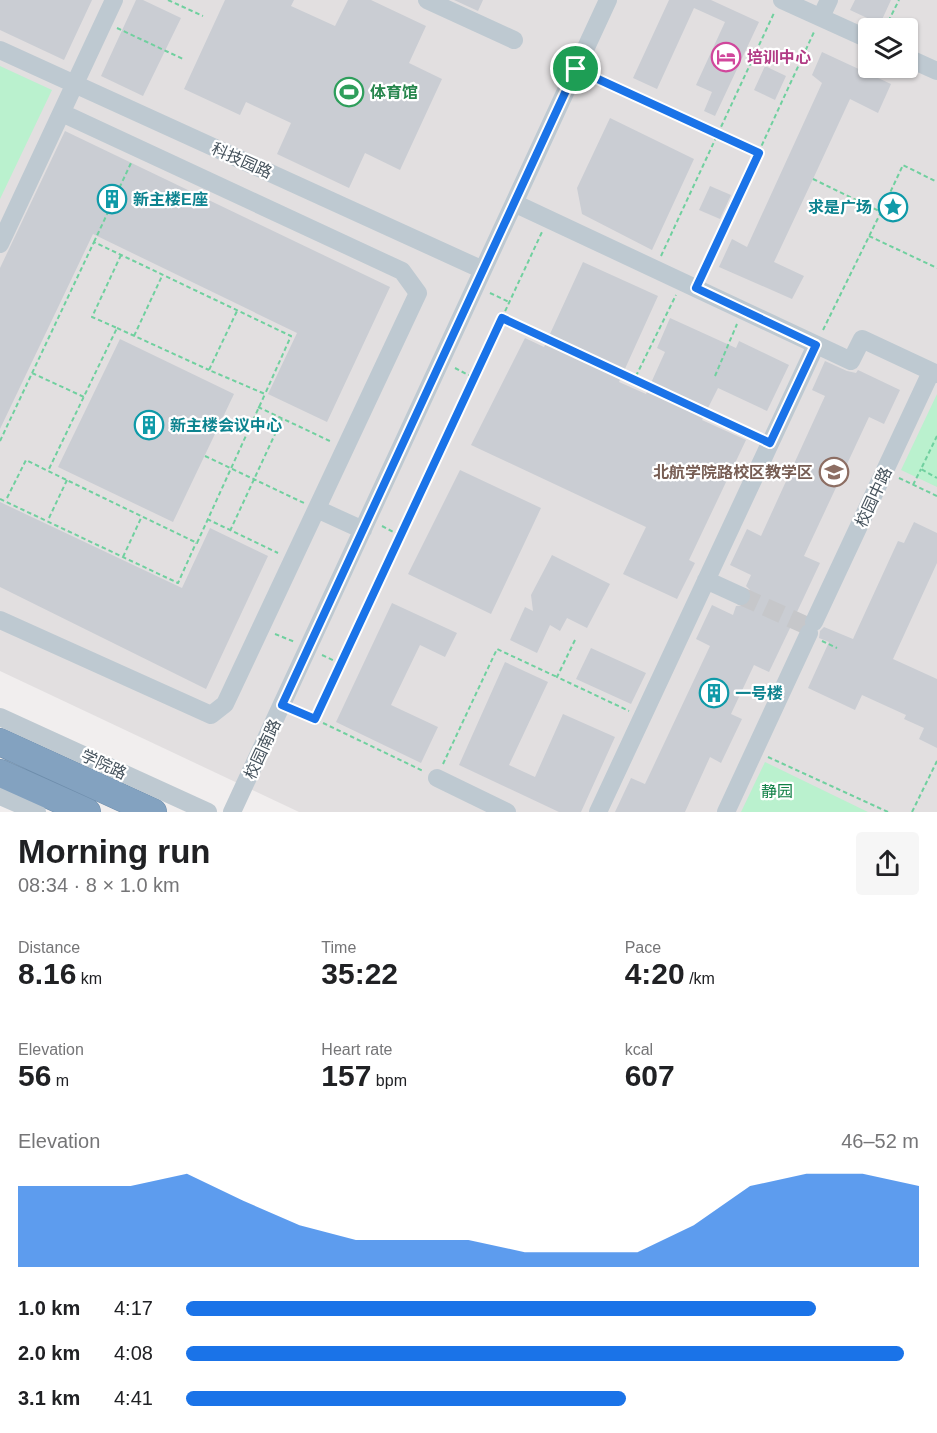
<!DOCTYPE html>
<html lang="en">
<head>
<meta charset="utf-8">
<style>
  :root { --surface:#fff; --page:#f6f6f6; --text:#202124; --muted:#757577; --accent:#1a73e8 }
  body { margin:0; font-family:Arial,"Noto Sans SC",sans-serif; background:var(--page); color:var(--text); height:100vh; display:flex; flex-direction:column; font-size:22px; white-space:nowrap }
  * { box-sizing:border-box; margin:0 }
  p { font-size:20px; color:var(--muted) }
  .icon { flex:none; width:33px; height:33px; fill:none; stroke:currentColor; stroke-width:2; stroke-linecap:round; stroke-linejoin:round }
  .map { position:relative; height:812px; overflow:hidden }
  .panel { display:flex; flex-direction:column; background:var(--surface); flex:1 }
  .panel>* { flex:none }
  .tools { position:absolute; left:858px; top:18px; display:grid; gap:12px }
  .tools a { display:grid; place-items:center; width:60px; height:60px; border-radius:6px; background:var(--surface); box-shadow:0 2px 4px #0004; font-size:30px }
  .pin { position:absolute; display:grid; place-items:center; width:51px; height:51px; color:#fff; margin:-26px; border:3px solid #fff; border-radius:50%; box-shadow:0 2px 6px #0007 }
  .round { display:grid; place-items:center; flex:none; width:63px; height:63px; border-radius:6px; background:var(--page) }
  .head { display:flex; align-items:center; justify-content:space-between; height:102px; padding:0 18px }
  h1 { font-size:33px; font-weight:600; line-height:45px }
  .stats { display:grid; grid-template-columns:repeat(3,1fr); gap:9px; height:102px; padding:6px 18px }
  .stats div { display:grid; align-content:center }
  .stats b { font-size:30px; font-weight:600 }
  .stats small { font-size:16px; font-weight:400 }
  .stats p { font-size:16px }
  .chart { height:168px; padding:12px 18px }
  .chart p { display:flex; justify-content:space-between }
  .chart svg { width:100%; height:108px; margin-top:6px; fill:var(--accent); opacity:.7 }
  ul { padding:0 18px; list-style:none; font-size:20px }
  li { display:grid; grid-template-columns:96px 72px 1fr; align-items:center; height:45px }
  li i { height:15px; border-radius:8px; background:var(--accent) }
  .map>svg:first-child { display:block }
</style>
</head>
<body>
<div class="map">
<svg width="937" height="812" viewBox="0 0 937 812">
  <rect width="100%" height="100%" fill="#f1eeee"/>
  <!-- education -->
  <path fill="#e2dfe0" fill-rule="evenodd" d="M0,0h937v812h-638l-299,-141zM868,28h40v40h-40z"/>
  <!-- green -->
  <path fill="#baf1ce" d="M0,66l52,24 -52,109z
    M937,394v93l-36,-17z
    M765,762l103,50h-127z"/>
  <!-- building -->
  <path fill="#cacdd3" d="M0,0h92l-28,60 -64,-30z
    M136,0h7l38,18 -38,78 -42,-20z
    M225,0h69l-3,6 44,20 13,-26h23l55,26 -17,37 33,16 -42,91 -35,-17 -16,35 -72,-34 14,-31 -45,-21 -6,13 -56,-26z
    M454,0h29l-5,11z
    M669,0h42l48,22 -44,94 -11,-5 8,-19 -16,-7 29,-63 -31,-14 -37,81 -24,-11z
    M855,0h36l-11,24 -30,-14z
    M822,52l69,32 -13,29 -28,-14 -37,80 -39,83 30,14 -12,23 -73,-32 13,-28 15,8 75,-164 -10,-8z
    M765,66l21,10 -11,24 -21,-10z
    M610,118l84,41 -42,91 -70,-36 -5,-26z
    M65,131l325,156 -63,135 -59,-28 29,-61 -204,-99 -93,195v-161z
    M710,186l21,9 -11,24 -21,-9z
    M583,262l75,34 -39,86 27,12 19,-42 -8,-4 13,-30 66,30 3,-7 50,24 -22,46 -49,-23 -16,32 44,20 -57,120 6,3 -18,36 -54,-25 23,-47 -175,-82 54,-107 19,9z
    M120,339l114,55 -61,128 -115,-55z
    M825,361l22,10 9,2 2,-3 42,20 -16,34 -15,-7 -65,139 16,7 -24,51 8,4 -1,6 -4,5 -8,-3 -22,46 -15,-7 -23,49 11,5 -21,44 -11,-6 -25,55h-70l16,-34 14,6 65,-138 -14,-7 16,-34 21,10 3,-9 11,-1 4,-5 -1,-10 -4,-4 5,-11 -21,-10 17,-36 14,7 64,-140 -13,-6z
    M460,470l81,38 -50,106 -83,-40z
    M0,502l182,86 28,-60 58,28 -62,133 -206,-102z
    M914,522l23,11v30l-44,96 44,20v69l-18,-9 5,-11 -20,-9 2,-4 -44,-20 -7,15 -47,-22 21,-46 -10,-4 1,-7 4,-4 29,12 45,-98 6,2z
    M552,555l58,29 -23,44 -20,-10 -7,13 -10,-6 -13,28 -27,-13 15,-33 8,4 -2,-16z
    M392,603l65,30 -12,24 -25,-12 -29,60 47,22 -17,36 -85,-41z
    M591,648l55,25 -15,31 -55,-25z
    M505,662l43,20 -39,83 26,12 28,-63 52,23 -34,75h-22l-100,-47z"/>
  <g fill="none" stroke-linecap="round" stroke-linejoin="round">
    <!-- minor-tunnel -->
    <path stroke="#c6c7ca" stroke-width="18" stroke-dasharray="18 9" stroke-linecap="butt" d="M741,596l71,32"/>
    <!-- highway casing -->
    <g stroke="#6e8dab" stroke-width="28">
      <path id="highway" d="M0,742l153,70
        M0,773l87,39"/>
    </g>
    <!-- path -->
    <path stroke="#70d09f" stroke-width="2" stroke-dasharray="4.5 3" stroke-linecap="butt" d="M168,0l35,16
      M117,28l66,31
      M885,28l14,-28
      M590,75l169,78
      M813,179l68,33 -58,118
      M881,212l22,-47 34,17
      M869,236l68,32
      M94,242l37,-79
      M121,255l-29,62 25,11 -69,143 149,72 68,-149 -56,-24 28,-59
      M661,256l113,-243
      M702,275l112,-243
      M490,293l19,9
      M502,318l132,62 42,-85
      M117,328l92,42
      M134,336l28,-60
      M455,368l19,10
      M32,373l52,24
      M715,376l22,-52
      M634,380l123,57
      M258,407l74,35
      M937,436l-16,33 16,9
      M0,441l94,-199 197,94 -26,58
      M205,456l99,47
      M899,478l38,18
      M913,485l8,-16
      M7,498l19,-38 22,11
      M0,499l178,84 18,-40
      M49,518l18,-38
      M207,519l71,34
      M382,526l19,10
      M230,531l52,-112
      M123,557l19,-41
      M275,634l20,8
      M575,640l-18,37 72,34
      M822,641l15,7
      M322,655l19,9
      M296,710l127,61
      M315,719l227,-487
      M768,757l120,55
      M443,764l54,-115 60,28
      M912,812l25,-51"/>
    <!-- minor -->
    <path stroke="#bec9d1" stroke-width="18" d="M427,0l87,40
      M782,0l86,39
      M821,17l8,-17
      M0,50l483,220
      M908,58l29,13
      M514,203l337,158 11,-22 75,35
      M0,244l114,-244
      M317,509l46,21
      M706,580l35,16
      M0,620l211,95 14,-11 193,-411 -16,-22 -340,-158
      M814,622l117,-250
      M0,717l208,95
      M437,778l70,34
      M0,796l37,16
      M232,812l376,-812
      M598,812l218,-467
      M726,812l83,-179"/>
    <!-- highway -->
    <use href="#highway" stroke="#83a2c0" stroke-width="27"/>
  </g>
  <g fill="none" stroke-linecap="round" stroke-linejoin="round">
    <!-- route casing -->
    <g stroke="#fff" stroke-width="12">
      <path id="route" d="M576,69l183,84 -63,135 120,57 -46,98 -268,-125 -187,401 -33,-14z"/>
    </g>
    <!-- route -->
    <use href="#route" stroke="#1a73e8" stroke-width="8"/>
  </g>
  <!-- icons -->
  <defs>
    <g id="hotel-ring" transform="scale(1.5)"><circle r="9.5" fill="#fff" stroke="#d1479c" stroke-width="1.5"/><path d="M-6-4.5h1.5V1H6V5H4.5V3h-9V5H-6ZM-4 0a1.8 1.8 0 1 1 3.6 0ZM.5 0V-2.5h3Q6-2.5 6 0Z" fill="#d1479c"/></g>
    <g id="stadium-ring" transform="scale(1.5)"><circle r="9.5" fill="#fff" stroke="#2e9e5b" stroke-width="1.5"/><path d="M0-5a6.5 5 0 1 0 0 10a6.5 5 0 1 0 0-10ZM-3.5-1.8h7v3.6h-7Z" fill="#2e9e5b"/></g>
    <g id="building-ring" transform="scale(1.5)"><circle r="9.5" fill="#fff" stroke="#0f9aa8" stroke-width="1.5"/><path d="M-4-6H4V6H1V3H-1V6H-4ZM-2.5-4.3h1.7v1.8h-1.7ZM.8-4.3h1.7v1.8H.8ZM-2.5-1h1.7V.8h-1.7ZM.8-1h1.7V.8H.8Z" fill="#0f9aa8"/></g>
    <g id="sight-ring" transform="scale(1.5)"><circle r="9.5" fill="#fff" stroke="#0f9aa8" stroke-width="1.5"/><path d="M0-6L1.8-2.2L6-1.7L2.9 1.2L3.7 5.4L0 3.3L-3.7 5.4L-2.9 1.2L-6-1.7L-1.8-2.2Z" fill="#0f9aa8"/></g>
    <g id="university-ring" transform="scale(1.5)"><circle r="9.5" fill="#fff" stroke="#8d6e63" stroke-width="1.5"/><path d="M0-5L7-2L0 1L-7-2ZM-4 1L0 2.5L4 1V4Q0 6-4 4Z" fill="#8d6e63"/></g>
  </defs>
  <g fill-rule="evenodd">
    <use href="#hotel-ring" x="726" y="57"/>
    <use href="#stadium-ring" x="349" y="92"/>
    <use href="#building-ring" x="112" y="199"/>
    <use href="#sight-ring" x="893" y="207"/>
    <use href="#building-ring" x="149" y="425"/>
    <use href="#university-ring" x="834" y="472"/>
    <use href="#building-ring" x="714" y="693"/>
  </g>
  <g text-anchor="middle" stroke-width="4.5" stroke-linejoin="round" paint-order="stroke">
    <!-- hotel labels -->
    <g font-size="16" font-weight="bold" fill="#b23c85" stroke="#fff" text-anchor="start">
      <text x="747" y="63">培训中心</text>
    </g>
    <!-- leisure labels -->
    <g font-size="16" font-weight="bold" fill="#27864d" stroke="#fff" text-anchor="start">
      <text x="370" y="98">体育馆</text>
    </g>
    <!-- street labels -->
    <g font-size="16" fill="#45525c" stroke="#fff">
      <text transform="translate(242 160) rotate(24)" y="6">科技园路</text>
      <text transform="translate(873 497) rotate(-65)" y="6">校园中路</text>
      <text transform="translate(262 749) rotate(-65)" y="6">校园南路</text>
      <text transform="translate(104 764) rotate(25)" y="6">学院路</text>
    </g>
    <!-- culture labels -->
    <g font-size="16" font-weight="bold" fill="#0d838f" stroke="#fff" text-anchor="start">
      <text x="133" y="205">新主楼E座</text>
      <text x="872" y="213" text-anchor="end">求是广场</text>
      <text x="170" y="431">新主楼会议中心</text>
      <text x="735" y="699">一号楼</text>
    </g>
    <!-- education labels -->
    <g font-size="16" font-weight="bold" fill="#785e54" stroke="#fff" text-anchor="end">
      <text x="813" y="478">北航学院路校区教学区</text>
    </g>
    <!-- park labels -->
    <g font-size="16" fill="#128147" stroke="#fff">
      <text x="777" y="797">静园</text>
    </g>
  </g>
</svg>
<div class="tools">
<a><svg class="icon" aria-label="layers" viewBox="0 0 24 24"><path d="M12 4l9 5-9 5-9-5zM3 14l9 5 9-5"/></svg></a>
</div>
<div class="pin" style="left:576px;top:69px;background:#1e9e55"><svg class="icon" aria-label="arrive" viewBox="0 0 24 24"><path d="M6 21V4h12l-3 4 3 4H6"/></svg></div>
</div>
<section class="panel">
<div class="head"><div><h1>Morning run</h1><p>08:34 · 8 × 1.0 km</p></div><a class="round"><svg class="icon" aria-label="share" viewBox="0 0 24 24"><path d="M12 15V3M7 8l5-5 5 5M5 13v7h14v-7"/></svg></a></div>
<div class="stats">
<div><p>Distance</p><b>8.16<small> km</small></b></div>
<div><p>Time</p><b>35:22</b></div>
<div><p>Pace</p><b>4:20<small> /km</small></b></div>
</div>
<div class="stats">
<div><p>Elevation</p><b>56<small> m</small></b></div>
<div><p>Heart rate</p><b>157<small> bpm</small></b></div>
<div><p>kcal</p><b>607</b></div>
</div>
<div class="chart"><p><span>Elevation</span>46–52 m</p>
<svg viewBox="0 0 160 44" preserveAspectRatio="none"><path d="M0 44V11L10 11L20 11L30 6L40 17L50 27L60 33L70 33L80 33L90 38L100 38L110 38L120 27L130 11L140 6L150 6L160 11V44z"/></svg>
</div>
<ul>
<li><b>1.0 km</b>4:17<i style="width:86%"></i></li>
<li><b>2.0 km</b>4:08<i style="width:98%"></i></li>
<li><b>3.1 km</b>4:41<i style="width:60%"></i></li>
</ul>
</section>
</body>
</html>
